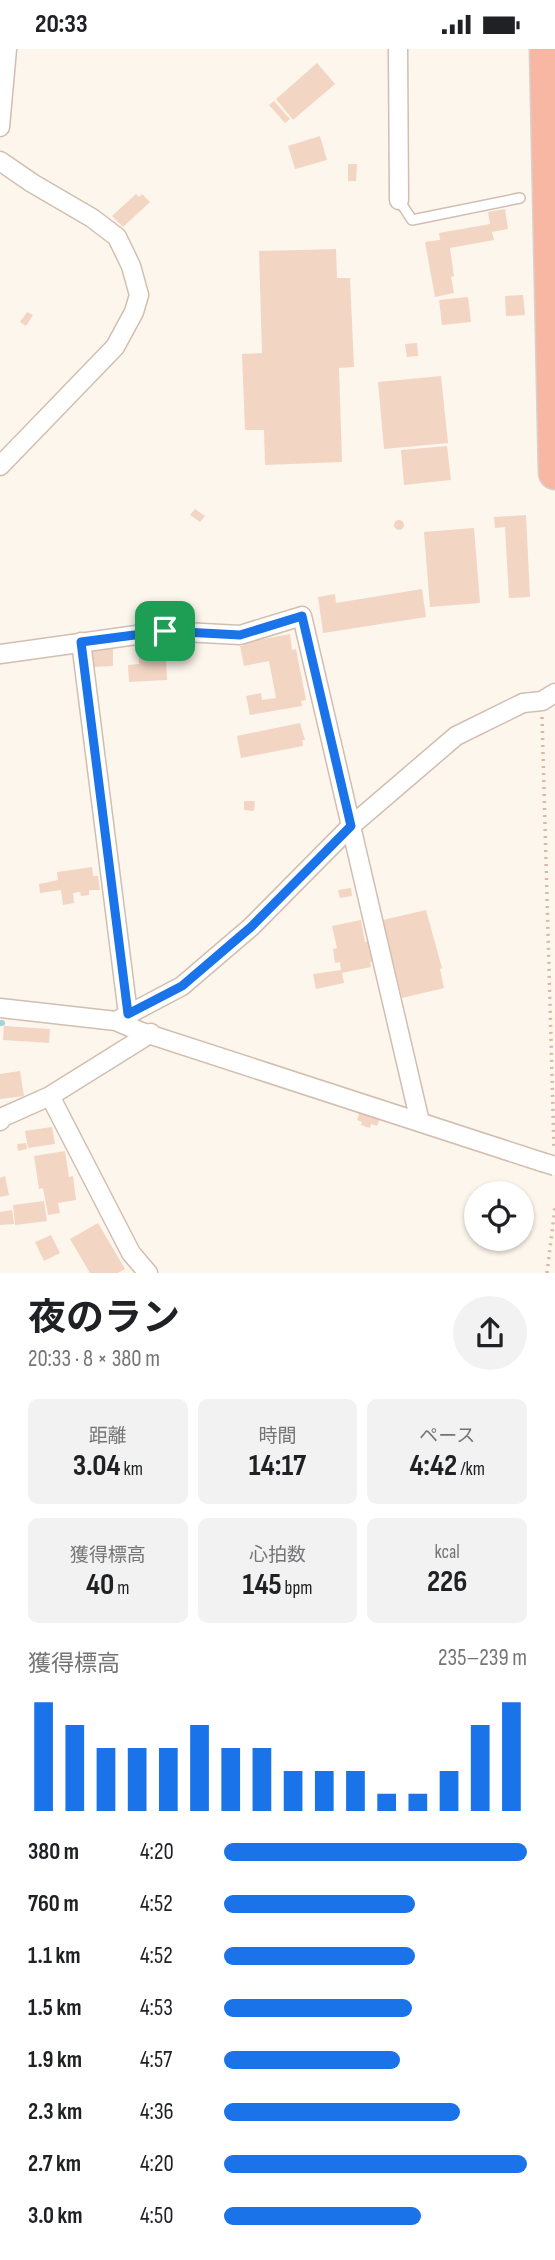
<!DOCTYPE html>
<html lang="ja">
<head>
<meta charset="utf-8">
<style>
  :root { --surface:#fff; --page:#f2f2f2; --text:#202124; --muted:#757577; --accent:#1a73e8 }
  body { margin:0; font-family:"Sofia Sans Condensed","Noto Sans JP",sans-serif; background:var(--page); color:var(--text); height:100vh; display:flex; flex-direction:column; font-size:26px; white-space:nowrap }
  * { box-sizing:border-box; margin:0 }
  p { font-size:23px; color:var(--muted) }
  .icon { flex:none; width:38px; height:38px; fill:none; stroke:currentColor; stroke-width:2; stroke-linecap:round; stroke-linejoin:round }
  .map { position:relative; height:1224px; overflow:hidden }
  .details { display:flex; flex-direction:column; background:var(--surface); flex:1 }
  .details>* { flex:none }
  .controls { position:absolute; left:464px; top:1132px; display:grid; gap:14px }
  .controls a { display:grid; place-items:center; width:70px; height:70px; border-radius:50%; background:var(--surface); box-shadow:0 2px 5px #0004; font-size:35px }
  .pin { position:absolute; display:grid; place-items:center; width:60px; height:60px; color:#fff; margin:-30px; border-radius:14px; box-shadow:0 4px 10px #0006 }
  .round { display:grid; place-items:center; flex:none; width:74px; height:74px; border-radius:37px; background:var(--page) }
  .summary { display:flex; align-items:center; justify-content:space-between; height:119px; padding:0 28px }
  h1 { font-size:38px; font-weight:700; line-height:52px }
  .metrics { display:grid; grid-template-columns:repeat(3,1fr); gap:10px; height:119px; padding:7px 28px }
  .metrics div { display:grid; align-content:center; border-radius:10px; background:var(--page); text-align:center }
  .metrics b { font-size:30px; font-weight:700 }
  .metrics small { font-size:19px; font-weight:400 }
  .metrics p { font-size:19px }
  .chart { height:196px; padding:14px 28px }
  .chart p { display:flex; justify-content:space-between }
  .chart svg { width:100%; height:126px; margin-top:7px; stroke:var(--accent); stroke-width:6 }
  ul { padding:0 28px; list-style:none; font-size:23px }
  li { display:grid; grid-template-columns:112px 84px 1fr; align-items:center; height:52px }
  li i { height:18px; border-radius:9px; background:var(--accent) }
  .status { display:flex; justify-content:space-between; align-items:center; height:49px; padding:0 35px; background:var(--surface); direction:ltr }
  .status svg { height:19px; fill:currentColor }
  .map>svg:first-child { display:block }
</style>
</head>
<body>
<div class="status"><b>20:33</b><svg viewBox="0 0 49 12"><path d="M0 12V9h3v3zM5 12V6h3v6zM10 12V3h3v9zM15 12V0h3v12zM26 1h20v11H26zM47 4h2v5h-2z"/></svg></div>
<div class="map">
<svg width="555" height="1224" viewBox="0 0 555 1224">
  <rect width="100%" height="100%" fill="#fdf6ec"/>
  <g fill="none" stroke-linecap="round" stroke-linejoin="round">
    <!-- stream -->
    <path stroke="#a5d3da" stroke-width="6" d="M0,974h2"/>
  </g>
  <!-- building -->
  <path fill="#f3d5c3" d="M317,14l18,21 -42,36 -17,-21z
    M274,52l16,18 -5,4 -16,-18z
    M320,87l7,24 -32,9 -7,-23z
    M348,115h9l-1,17h-8z
    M136,145l3,3 3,-3 8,8 -27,25 -11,-11z
    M505,160l3,20 -16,3 2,8 -44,8 4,28 -3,1 3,16 -19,4 -10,-55 15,-2 -1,-7 51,-9 -2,-12z
    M336,200l1,29h13l4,89 -15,1 3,94 -77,3 -1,-35h-19l-3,-76 20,-1 -3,-102z
    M523,246l2,20 -19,1 -1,-20z
    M468,248l3,25 -29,3 -3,-25z
    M27,263l6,3 -7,11 -6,-4z
    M417,294l1,13 -11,1 -2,-13z
    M441,327l7,67 -64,6 -6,-67z
    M447,397l4,34 -47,5 -3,-35z
    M195,460l10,7 -5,6 -10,-7z
    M526,466l4,82 -21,1 -4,-71 -10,1 -1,-11z
    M394 476a5 5 0 1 1 10 0a5 5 0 1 1-10 0Z
    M474,479l6,75 -50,4 -6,-75z
    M422,540l4,28 -103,16 -5,-36 17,-3 1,9z
    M290,585l2,16 4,-1 10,51 -5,1 1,5 -52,9 -4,-19 15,-3 1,7 14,-2 -7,-37 -25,5 -4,-20h3l-1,-3z
    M165,593l2,38 -38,2 -1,-17 11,-1 -1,-21z
    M92,598h21v19l-21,1z
    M300,674l5,17h-3l1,6 -62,12 -4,-22z
    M244,752h11l-1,10 -10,-1z
    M92,818l1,9h5l2,14h-11v5l-8,1 -1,-4 -7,1 1,10 -11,2 -2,-15 -21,3 -1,-9 19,-4 -1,-8z
    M351,839l1,8 -12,2 -2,-8z
    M426,861l16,58 -2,1 4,19 -42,10 -19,-78z
    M361,871l4,22 6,-1 4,20 -5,1 1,5 -29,6 2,10 -28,6 -3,-15 28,-4 -1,-8 -5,1 -2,-14 4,-1 -5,-22z
    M4,977l46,3 -1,14 -46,-3z
    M20,1022l4,25 -24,3v-25z
    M360,1062l20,7 -3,8 -6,-2 -1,4 -9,-3 1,-3 -5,-2z
    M52,1078l3,17 -27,4 -3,-17z
    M26,1094l1,6 -9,2 -1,-7z
    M65,1102l4,26 4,-1 3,24 -18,3 2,10 -12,2 -5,-27 -4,1 -5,-33z
    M5,1127l4,19 -9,2v-19z
    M44,1152l3,20 -32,4 -2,-20z
    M12,1161l2,14 -14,1v-13z
    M98,1174l27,46 -7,4h-28l-20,-34z
    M51,1186l9,18 -16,8 -9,-19z"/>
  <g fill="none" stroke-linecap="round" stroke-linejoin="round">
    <!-- lane casing -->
    <g stroke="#d1beb0" stroke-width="12">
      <path id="lane" d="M399,151l13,20 108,-22"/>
    </g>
    <!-- street casing -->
    <g stroke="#d1beb0" stroke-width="21">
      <path id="street" d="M398,0l1,151
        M0,78l7,-78
        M0,112l32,22 60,35 25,19 14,29 8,29 -5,17 -19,35 -115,119
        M81,593l47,372
        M0,605l165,-23 75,4 62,-19 118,506
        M0,959l116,13 23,10 403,131
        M116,972l66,-35 69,-59 100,-101 105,-90 67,-33 19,-2 13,-8
        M50,1047l81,157 17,20
        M0,1072l3,-4 47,-21 101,-63"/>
    </g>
    <!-- highway casing -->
    <g stroke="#dad1cd" stroke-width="35">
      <path id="highway" d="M546,0l9,424"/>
    </g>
    <!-- path -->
    <path stroke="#d9b8a5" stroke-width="3.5" stroke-dasharray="2 5" stroke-linecap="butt" d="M542,668l12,430
      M547,1224l8,-66"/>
    <!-- lane -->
    <use href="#lane" stroke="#fff" stroke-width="9"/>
    <!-- street -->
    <use href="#street" stroke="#fff" stroke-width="18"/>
    <!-- highway -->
    <use href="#highway" stroke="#f7b7a3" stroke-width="32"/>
    <!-- street-bridge casing -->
    <g stroke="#d1beb0" stroke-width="21" stroke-linecap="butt">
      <path id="street-bridge" d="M542,1113l13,4"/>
    </g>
    <!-- street-bridge -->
    <use href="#street-bridge" stroke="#fff" stroke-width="18"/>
  </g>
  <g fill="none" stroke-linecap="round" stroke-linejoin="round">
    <!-- route casing -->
    <g stroke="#fff" stroke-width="14">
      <path id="route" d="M302,567l49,210 -100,101 -69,59 -54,28 -47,-372 84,-11 75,4z"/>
    </g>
    <!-- route -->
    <use href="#route" stroke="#1a73e8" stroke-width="9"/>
  </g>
</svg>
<div class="controls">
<a><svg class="icon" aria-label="locate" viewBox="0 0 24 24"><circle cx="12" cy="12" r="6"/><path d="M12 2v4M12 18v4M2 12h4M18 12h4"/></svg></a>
</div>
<div class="pin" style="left:165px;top:582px;background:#1e9e55"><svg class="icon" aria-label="arrive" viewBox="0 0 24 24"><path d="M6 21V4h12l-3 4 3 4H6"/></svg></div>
</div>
<section class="details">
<div class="summary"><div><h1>夜のラン</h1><p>20:33 · 8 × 380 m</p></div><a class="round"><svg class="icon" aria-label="share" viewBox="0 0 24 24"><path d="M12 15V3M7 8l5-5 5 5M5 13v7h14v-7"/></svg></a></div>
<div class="metrics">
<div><p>距離</p><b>3.04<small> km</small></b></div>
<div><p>時間</p><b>14:17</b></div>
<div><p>ペース</p><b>4:42<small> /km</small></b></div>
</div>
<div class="metrics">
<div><p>獲得標高</p><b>40<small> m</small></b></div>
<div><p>心拍数</p><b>145<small> bpm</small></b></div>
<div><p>kcal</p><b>226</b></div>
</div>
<div class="chart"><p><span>獲得標高</span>235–239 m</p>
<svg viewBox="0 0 160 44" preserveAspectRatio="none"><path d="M5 44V6M15 44V14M25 44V22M35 44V22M45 44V22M55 44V14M65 44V22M75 44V22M85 44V30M95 44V30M105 44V30M115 44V38M125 44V38M135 44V30M145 44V14M155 44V6"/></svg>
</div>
<ul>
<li><b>380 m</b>4:20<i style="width:100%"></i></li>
<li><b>760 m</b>4:52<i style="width:63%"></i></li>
<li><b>1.1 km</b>4:52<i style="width:63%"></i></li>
<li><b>1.5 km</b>4:53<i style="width:62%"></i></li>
<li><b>1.9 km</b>4:57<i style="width:58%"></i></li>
<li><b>2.3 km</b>4:36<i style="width:78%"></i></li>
<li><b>2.7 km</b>4:20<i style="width:100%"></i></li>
<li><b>3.0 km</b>4:50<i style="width:65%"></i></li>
</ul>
</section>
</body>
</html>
